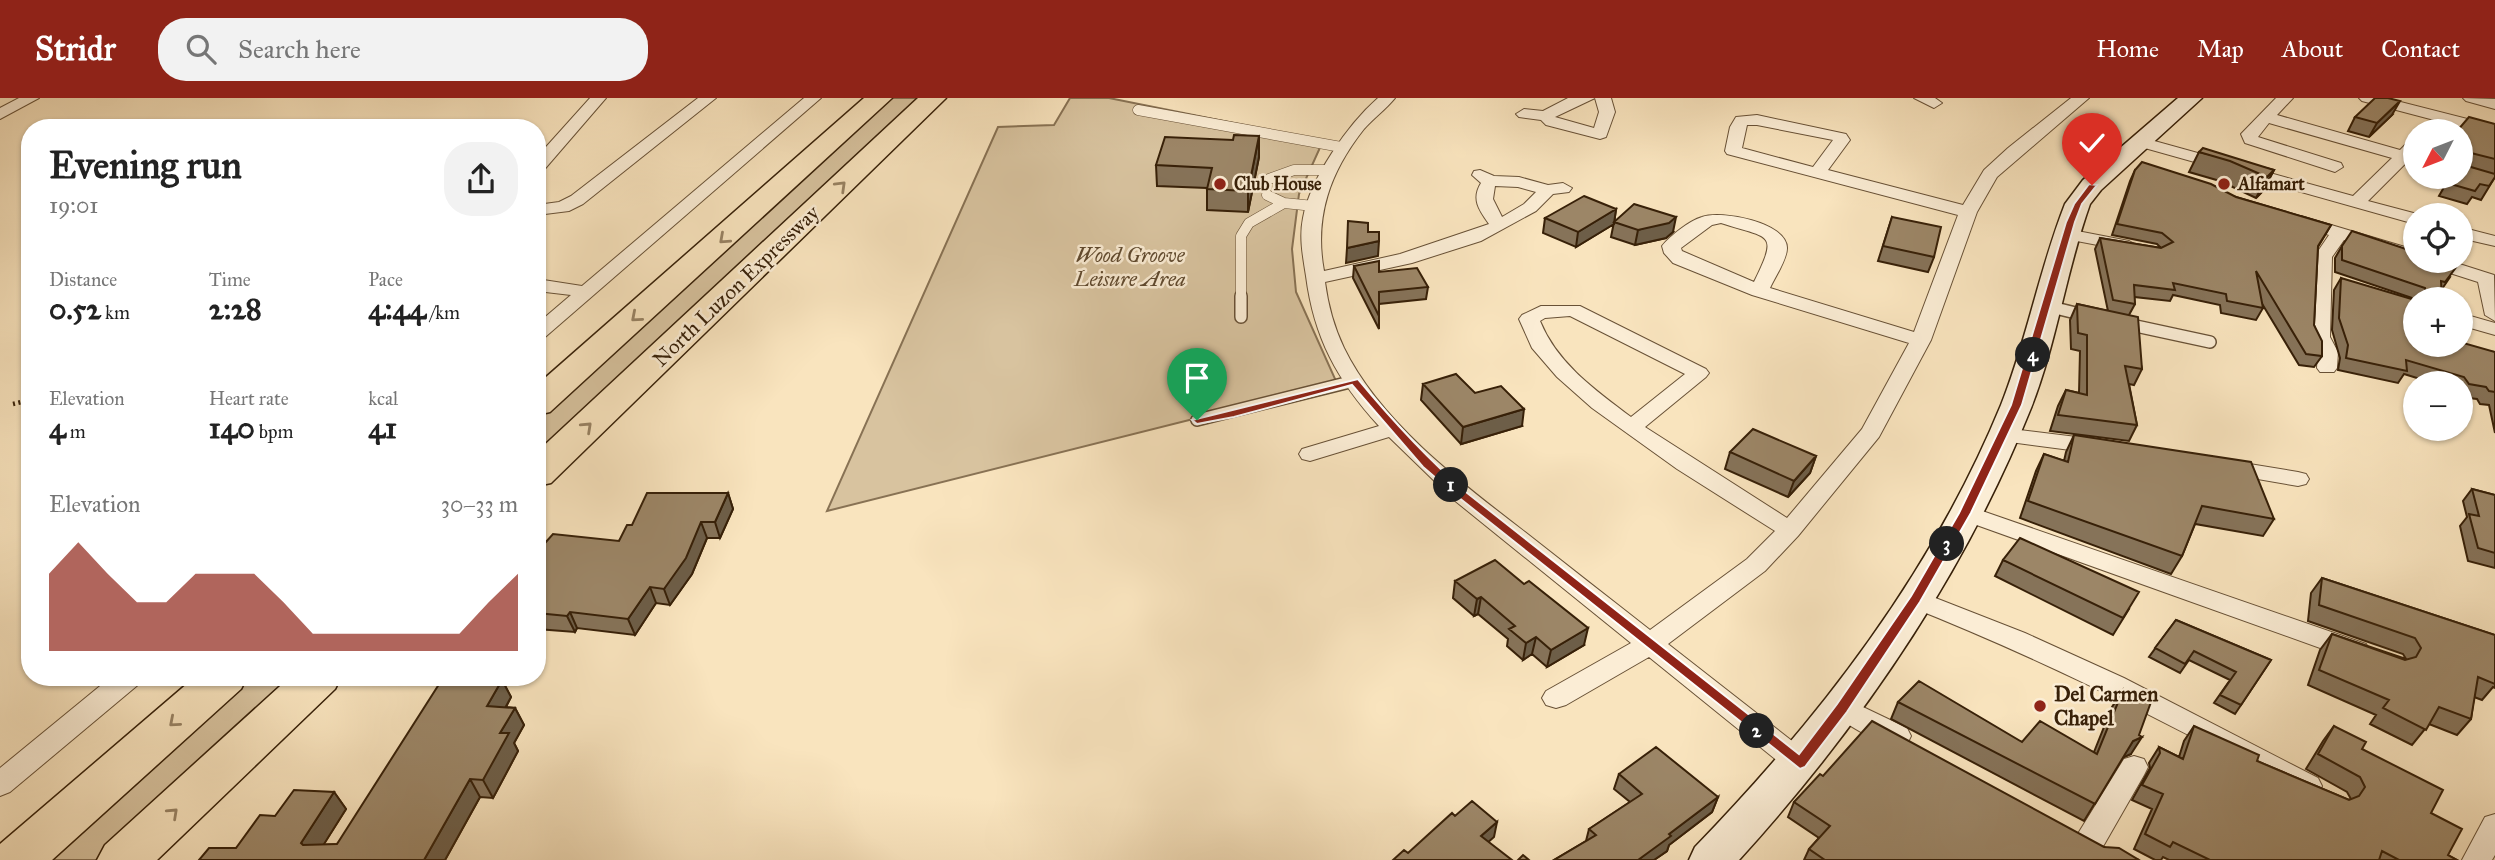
<!DOCTYPE html>
<html lang="en">
<head>
<meta charset="utf-8">
<style>
  :root { --surface:#fff; --page:#f2f2f2; --text:#222; --muted:#767676; --accent:#8f2418 }
  body { margin:0; font-family:"IM FELL Great Primer",serif; background:var(--page); color:var(--text); height:100vh; display:flex; flex-direction:column; font-size:26px; white-space:nowrap }
  * { box-sizing:border-box; margin:0 }
  p { font-size:23px; color:var(--muted) }
  .icon { flex:none; width:38px; height:38px; fill:none; stroke:currentColor; stroke-width:2; stroke-linecap:round; stroke-linejoin:round }
  .map { position:relative; flex:1; overflow:hidden }
  .drawer { position:absolute; left:21px; top:21px; width:525px; height:567px; display:flex; flex-direction:column; background:var(--surface); border-radius:28px; box-shadow:0 2px 5px #0004 }
  .drawer>* { flex:none }
  .needle { width:46px; rotate:228deg }
  .buttons { position:absolute; left:2403px; top:21px; display:grid; gap:14px }
  .buttons a { display:grid; place-items:center; width:70px; height:70px; border-radius:50%; background:var(--surface); box-shadow:0 2px 5px #0004; font-size:35px }
  .pin { position:absolute; display:grid; place-items:center; width:60px; height:60px; color:#fff; margin:-72px -30px; border-radius:50% 50% 50% 0; rotate:-45deg; box-shadow:0 0 7px #0007 }
  .pin .icon { rotate:45deg }
  .km { position:absolute; width:35px; height:35px; margin:-18px; border-radius:50%; background:#222; color:#fff; font-size:19px; line-height:35px; text-align:center }
  .round { display:grid; place-items:center; flex:none; width:74px; height:74px; border-radius:28px; background:var(--page) }
  .overview { display:flex; align-items:center; justify-content:space-between; height:119px; padding:0 28px }
  h1 { font-size:38px; font-weight:700; line-height:52px }
  .stats { display:grid; grid-template-columns:repeat(3,1fr); gap:10px; height:119px; padding:7px 28px }
  .stats div { display:grid; align-content:center }
  .stats b { font-size:30px; font-weight:700 }
  .stats small { font-size:19px; font-weight:400 }
  .stats p { font-size:19px }
  .chart { height:196px; padding:14px 28px }
  .chart p { display:flex; justify-content:space-between }
  .chart svg { width:100%; height:126px; margin-top:7px; fill:var(--accent); opacity:.7 }
  header { display:flex; align-items:center; gap:42px; box-sizing:border-box; height:98px; padding:0 35px; background:var(--accent); color:#fff }
  header strong { font-size:33px }
  nav { display:flex; gap:38px; margin-inline-start:auto; font-size:24px }
  .search { width:490px; height:63px; background:var(--page); display:flex; align-items:center; gap:18px; box-sizing:border-box; padding:0 24px; border-radius:28px; color:var(--muted); font-size:26px }
  .map>svg:first-child { display:block }
</style>
</head>
<body>
<header>
<strong>Stridr</strong>
<div class="search"><svg class="icon" aria-label="search" viewBox="0 0 24 24"><circle cx="10" cy="10" r="6"/><path d="M15 15l6 6"/></svg>Search here</div>
<nav><a>Home</a><a>Map</a><a>About</a><a>Contact</a></nav>
</header>
<div class="map">
<svg width="2495" height="762" viewBox="0 0 2495 762">
  <rect width="100%" height="100%" fill="#f9e4be"/>
  <filter id="stains"><feTurbulence type="fractalNoise" baseFrequency=".00286" numOctaves="4"/><feColorMatrix values="0 0 0 0 .2 0 0 0 0 .09 0 0 0 0 .02 0 0 0 .5 -.17"/></filter>
  <radialGradient id="worn" r=".72"><stop offset=".6" stop-color="#630" stop-opacity="0"/><stop offset="1" stop-color="#630" stop-opacity=".3"/></radialGradient>
  <!-- green -->
  <path fill="#d8c39f" stroke="#887254" stroke-width="2" d="M888,0h34l-385,367v-48z
    M1070,0h39l214,43 -24,53 -7,55 4,43 40,89 -75,21 -434,109 171,-384 56,-2z
    M244,579h66l-200,183h-73z"/>
  <g fill="none" stroke-linecap="round" stroke-linejoin="round">
    <!-- lane-far1 casing -->
    <g stroke="#685136" stroke-width="11">
      <path id="lane-far1" d="M1138,12l203,37
        M1269,81l25,-9h35
        M1267,97l17,8 30,3
        M1241,199v-61l8,-13 35,-20"/>
    </g>
    <!-- lane casing -->
    <g stroke="#685136" stroke-width="14">
      <path id="lane" d="M1241,198v21
        M2047,208l41,10
        M2122,225l88,19
        M1197,322l157,-39"/>
    </g>
    <!-- street casing -->
    <g stroke="#685136" stroke-width="2">
      <path id="street" d="M19,0h20l-39,21v-11z
        M590,0h16l-63,73 -6,1v-15z
        M698,0h18l-133,106 -14,7 -32,4v-10l22,-3 12,-6z
        M804,0h17l-277,240 -7,2v-16l34,-29 -34,-4v-12l45,7z
        M1378,0h17c-9,11 -21,20 -31,31 -34,43 -50,88 -40,142l76,-17 89,-30c-10,-14 -18,-25 -8,-41l-9,-8 2,-4 6,-1 14,6 25,1 29,8 15,-2 9,5 -3,4 -16,2 -17,17 -55,30 -69,22 -87,19c3,23 9,45 19,66 36,74 117,135 181,184 42,33 84,66 125,98l97,-71 28,-28 -98,-62 -85,-61 -35,-31 -25,-29 -13,-29 3,-4 19,-9h39l126,63 3,4 -3,4 -61,50 142,91 75,-89 47,-86 -157,-48 -79,-32 -9,-10 -2,-7c8,-10 27,-25 40,-29 19,-7 85,5 85,31 0,12 -12,29 -17,40l144,44 44,-117 -231,-61 -2,-3 5,-24 6,-10 21,-2 89,19 4,6 -22,30 135,35 21,-35 24,-22 63,-50h18l-92,79 -20,35 -46,128 -52,97 -81,99 -33,35 -97,73 142,111 4,8 -4,8 -10,3 -10,-3 -141,-114 -83,48 -10,3 -10,-3 -4,-7 4,-7 85,-48 -177,-143 -65,-63 -79,24 -8,-2 -3,-5 3,-5 77,-23c-42,-46 -65,-88 -73,-150 -3,-19 -7,-38 -3,-58 7,-39 45,-94 75,-120zM1747,27h10l76,15 -20,27 -71,-19zM1495,88l23,1 18,5 -12,12 -22,13 -9,-18zM1721,125c49,16 58,8 33,59l-72,-31 -1,-3 31,-23zM1570,218l115,58 -54,43c-36,-27 -74,-54 -91,-96l5,-3z
        M1568,0h43l4,14 -9,25 -6,2 -54,-14 -5,-5 -22,-3 -3,-3 8,-5 19,2zM1595,0l4,14 -5,16 -39,-11z
        M1914,0h21l7,5 -8,5z
        M2276,0h17l-16,17 123,35 7,-7 8,-1v22l-8,-2 -39,39 53,14h-6v9l-281,-79 -2,-3 8,-5 213,59 39,-38 -123,-35 -11,14 83,26 2,4 -8,5 -90,-29 -4,-9z
        M2359,0h26l110,28v10l-133,-35z
        M2463,0l32,1v10l-29,-8z
        M2301,118l114,34v11h3l-9,-1 -65,-20 -12,17 -2,80 8,15 -1,16 -3,4h-14l-3,-4 1,-16 -8,-15 4,-80 15,-22 -34,-10 -3,-4 3,-4z
        M2460,129l35,9v10l-35,-8z
        M2067,131l62,12 9,5 -9,5 -68,-13 -3,-4z
        M2423,163h27l44,14 1,46 -10,-6 -7,-33 -53,-17z
        M2460,215l35,10v12l-35,-10z
        M2003,330l98,12 8,2 3,5 -3,5 -8,2 -106,-14 -3,-5 3,-5z
        M2225,362l73,12 8,2 3,5 -3,5 -8,2 -81,-14 -3,-5 3,-5z
        M1965,407l401,139 4,7 -4,7 -9,3 -9,-3 -391,-140 -4,-5 4,-5z
        M1915,492l110,43 99,45 194,100 4,8 -4,8 -10,4 -10,-4c-127,-71 -256,-135 -392,-189l-4,-6 4,-6z
        M111,579h32l-4,7 -129,108 -10,4v-28z
        M1842,599l65,31 4,8 -4,8c-23,7 -54,-18 -75,-29l-4,-7 4,-7z
        M2134,658l10,3 4,8 -4,8 -43,75 -11,4 -11,-4 -4,-9 4,-9 45,-73z
        M2495,716v41l-3,5h-30l23,-43z"/>
    </g>
    <!-- secondary casing -->
    <g stroke="#372008" stroke-width="3">
      <path id="secondary" d="M2178,0h24l-101,92 -11,14c-24,67 -33,138 -59,204 -67,167 -171,319 -292,452h-50l6,-13c125,-129 237,-274 306,-442 26,-65 38,-135 64,-201l18,-24z"/>
    </g>
    <!-- highway casing -->
    <g stroke="#372008" stroke-width="3">
      <path id="highway" d="M864,0h28l-342,314 -13,3v-30z
        M918,0h28l-395,385 -14,3v-34z
        M195,579h52l-6,12 -189,171h-52v-16z
        M290,579h51l-6,12 -178,171h-60l8,-15z"/>
    </g>
    <!-- path -->
    <path stroke="#372008" stroke-width="4.5" stroke-dasharray="2 3.5" stroke-linecap="butt" d="M13,306l17,-4"/>
    <!-- lane-far1 -->
    <use href="#lane-far1" stroke="#fbedd5" stroke-width="10"/>
    <!-- lane -->
    <use href="#lane" stroke="#fbedd5" stroke-width="11"/>
    <!-- street -->
    <use href="#street" fill="#fbedd5" fill-rule="evenodd"/>
    <!-- secondary -->
    <use href="#secondary" fill="#fbedd5" fill-rule="evenodd"/>
    <!-- highway -->
    <use href="#highway" fill="#f9e4be" fill-rule="evenodd"/>
  </g>
  <!-- wall -->
  <path fill="#867359" stroke="#372008" stroke-width="2" d="M2392,17l-23,22 -21,-6 7,-14z
    M2495,26v53l-14,23 -9,-3 -5,7 -28,-8 8,-14 -5,-1 2,-4h16v-46z
    M1259,38v21l-11,55 -41,-2v-22l-50,-2 -1,-21 77,-25z
    M2199,54l75,18 -11,21 -7,7 -36,-17 -31,-9z
    M2135,72l101,27 95,28 -13,22 -4,78 8,31 -8,11 -15,-2 -38,-63 2,6 -7,12 -35,-7 -1,-8 -47,-10 -3,6 -36,-4 1,7 -6,11 13,54 -8,16 -5,-1 8,41 -8,16 -79,-10 8,-25 8,-16 13,3 1,-42 -9,-2 -1,-29 7,-16 31,7 -13,-62 5,-11 61,10 -4,-4 -45,-9 18,-54z
    M1616,111l-2,15 -38,23 -33,-14 2,-15z
    M1892,119l42,40 -6,15 -50,-11z
    M1614,124l59,10 -7,6 -31,7 -24,-8z
    M2342,148l108,31 -8,12v10h-27l-80,-27v-14z
    M1354,168l25,6 49,15 -2,12 -47,5v25l-26,-51z
    M2341,180l74,67 80,7v81l-6,-28 -9,-1 -3,-5 -17,-2v-14h-27l-29,-9 -6,9 -60,-13 2,-12 -8,-28 2,-40z
    M1423,286l52,9 47,33 -61,18 -40,-44z
    M2074,337l200,84 -11,17 -68,-12 -13,32 -11,18 -151,-56 16,-47 8,-17 20,7 2,-9z
    M1730,354l86,4 -6,17 -22,24 -63,-28z
    M2472,391l23,6v73l-27,-7 -8,-35 7,-9 -4,-16z
    M728,395l5,16 -13,29h-13l-15,36 -22,31 -14,-2 -21,32 -58,-7 -2,4 -38,-3v-77l82,-11 13,-16z
    M2003,462l126,49 -16,26 -118,-59z
    M2322,480l173,57v53l-2,-1 -11,13 -8,-3 -3,22 -14,16 -28,-11 -17,21 -42,-21 6,-9 -68,-30 12,-35 12,-16 74,25 -3,-5 -95,-33 3,-28z
    M1455,483l129,64 -37,22 -15,-13 -9,6 -16,-14 1,-7 -30,-25 -4,2 -21,-18z
    M2176,522l95,40 -36,54 -21,-11 16,-23 -41,-20 -9,13 -31,-16z
    M502,582l9,17 -5,10 9,1 9,17 -10,18 4,8 -25,47 -13,-1 -35,63h-246l37,-12 39,-32 59,-24 12,17 -23,36 14,-1z
    M2123,592l8,64 -8,3 -39,64 -193,-102 7,-17 124,40 72,10 18,-45z
    M2194,628l63,35 92,39 2,-1 -4,-7 -41,-23 17,-28 11,-15 28,23 69,64 17,42 9,5h-288l-6,-3 -2,3h-6l-21,-11 18,-40 -20,-9 18,-32 -1,-5 10,-16 20,10 5,-16z
    M1619,676l99,23 -6,15 -43,33 -2,6 -13,9h-100l32,-19 3,-12 41,-27 -16,-13z
    M1823,678l281,71 35,13h-335l5,-11 10,-11 -31,-21 6,-15z"/>
  <!-- shaded-wall -->
  <path fill="#6d5e48" stroke="#372008" stroke-width="2" d="M2400,3l-8,14 -23,22 8,-14z
    M1259,38v21l-11,55v-21z
    M2274,72l-11,21 -7,7 11,-21z
    M1616,111l-2,15 -38,23 2,-15z
    M1676,119l-3,15 -7,6 -31,7 3,-15z
    M1379,143l-1,15 -32,7 1,-15z
    M1524,311l-2,17 -61,18 2,-17z
    M1816,358l-6,17 -22,24 6,-16z
    M728,395l5,16 -13,29 -5,-16z
    M701,424l6,16 -15,36 -22,31 -6,-16z
    M650,489l6,16 -21,32 -7,-16z
    M1481,499l-3,17 -4,2 3,-17z
    M570,514l7,16 -2,4 -8,-16z
    M1588,530l-4,17 -37,22 4,-17z
    M1536,539l-4,17 -9,6 3,-17z
    M502,582l9,17 -14,26 -10,-17z
    M515,610l9,17 -10,18 4,8 -25,47 -10,-18 17,-47z
    M2142,639l-11,17 -9,4 11,-17z
    M470,681l10,18 -35,63h-21z
    M334,694l12,17 -32,51 -13,-17z
    M1718,699l-6,15 -43,33 -2,6 -13,9h-16l31,-26z
    M1497,724l-3,15 -16,14 3,-15z"/>
  <!-- building -->
  <path fill="#9c8667" stroke="#372008" stroke-width="2" d="M2375,0h13l12,3 -23,22 -22,-6z
    M2469,19l26,7v35l-28,-7 -3,13 31,9v3l-6,9 -9,-2 -5,7 -28,-8 4,-6h9v-25l4,-4 -4,-1v-16h-3z
    M1234,37l25,1 -11,55 -41,-2 5,-21 -56,-3 9,-28 68,3z
    M2203,50l71,22 -7,7 -37,-16 -31,-9z
    M2142,64l69,22 25,13 95,28 -13,21 -4,79 8,16v15l-16,-2 -50,-83 7,37 -36,-7 -1,-7 -53,-11 2,7 -41,-5 1,19 -22,-4 -13,-62 61,10 12,-6 -11,-9 -45,-9 18,-54z
    M1584,98l32,13 -38,23 -33,-14z
    M1634,106l42,13 -7,6 -31,7 -24,-8z
    M1892,119l49,10 -7,30 -51,-11z
    M1348,123l20,2v9h11v9l-32,7z
    M2352,133l63,21v9h28l14,5 -12,16 -4,-1 1,18h-16l-1,-11 -83,-28v-14z
    M1379,163v11l38,-4 11,19 -49,5v24l-25,-50z
    M2341,180l74,22v45h45v-3l35,10v40l-6,-1 -3,-4 -17,-3 -5,-7 -58,-17 1,11 -61,-13 2,-13 -9,-27z
    M2077,206l61,13 4,52 -17,-3 12,59 -79,-10 8,-25 21,5v-60l-9,-2z
    M1456,276l19,19 26,-7 23,23 -61,18 -40,-43z
    M1753,331l63,27 -22,25 -64,-29z
    M2074,337l177,27 23,57 -72,-13 -20,50 -154,-55 16,-47 24,8z
    M2472,391l23,6v58l-17,-5 -9,-34 10,2z
    M647,395h81l-13,29h-14l-15,36 -22,31 -14,-2 -22,32 -58,-7 -3,4 -30,-3v-61l16,-18 66,7 8,-16h5z
    M2020,440l119,54 -16,26 -120,-58z
    M1495,462l29,24 5,-3 59,47 -37,22 -15,-13 -10,6 -17,-14 6,-3 -34,-29 -4,2 -22,-18z
    M2322,480l173,57v49l-17,-7 -7,42 -32,-12 -13,23 -43,-22 6,-8 -70,-30 13,-36 73,26 11,-3 5,-9 -6,-10 -96,-33z
    M2176,522l95,40 -30,45 -21,-10 16,-23 -42,-21 -9,13 -30,-16z
    M443,580l59,2 -15,26 28,2 -15,25h9l-26,47 -13,-1 -46,81h-225l10,-12h27l24,-33 15,1 19,-26 40,2 -33,51 2,2 34,-1z
    M1919,583l103,61 18,-21 57,33 26,-64 28,12 -12,33 3,2 -9,4 -38,63 -197,-102z
    M1872,623l232,126 15,1 20,12h-314l-16,-11 21,-23 -36,-24 26,-28 3,2z
    M2194,628l65,29 -2,6 92,39 10,-4 6,-9 -5,-10 -42,-23 16,-28 32,16 -4,7 81,41 -12,23 31,16 -14,26 9,5h-58l-17,-9 -3,9h-169l-37,-18 -3,5 -25,-13 18,-40 -21,-9 18,-32 -1,-6 24,12z
    M1656,649l62,50 -49,37 2,2 -33,24h-84l42,-25 -7,-6 53,-35 -23,-20z
    M1472,703l25,21 -16,14 31,24h-119l11,-10 4,3 44,-40 3,3z
    M1523,757l6,5h-11z"/>
  <!-- one-way arrows -->
  <defs><path id="oneway-chevron" d="M-2-3.5L2.5 0L-2 3.5" fill="none" stroke-width="1.6" stroke-linecap="round" stroke-linejoin="round" transform="scale(1.75)"/></defs>
  <g stroke="#988263">
    <use href="#oneway-chevron" transform="translate(841 88) rotate(-44)"/>
    <use href="#oneway-chevron" transform="translate(724 141) rotate(138)"/>
    <use href="#oneway-chevron" transform="translate(636 219) rotate(139)"/>
    <use href="#oneway-chevron" transform="translate(587 329) rotate(-43)"/>
    <use href="#oneway-chevron" transform="translate(174 624) rotate(139)"/>
    <use href="#oneway-chevron" transform="translate(173 715) rotate(-43)"/>
  </g>
  <!-- route -->
  <path fill="#8f2418" stroke="#fff" stroke-width="2" d="M2089,86l8,1 -15,19 -7,18 -53,183 -51,108 -51,89 -73,110 -42,55 -5,2 -342,-272 -35,-30 -71,-82 -118,32 -37,7 -5,-4 166,-41c34,41 68,78 108,113l333,262 38,-50 74,-108 48,-83 52,-108 55,-183 8,-18z"/>
  <!-- markers -->
  <g fill="#8f2418" stroke="#fbedd5" stroke-width="2.5">
    <circle cx="1220" cy="86" r="7"/>
    <circle cx="2224" cy="86" r="7"/>
    <circle cx="2040" cy="608" r="7"/>
  </g>
  <g text-anchor="middle" stroke-width="5" stroke-linejoin="round" paint-order="stroke">
    <!-- far-poi labels -->
    <g font-size="18" font-weight="bold" fill="#372008" stroke="#fbedd5" text-anchor="start">
      <text x="1234" y="92">Club House</text>
      <text x="2238" y="92">Alfamart</text>
    </g>
    <!-- park labels -->
    <g font-size="21" font-style="italic" fill="#5f492e" stroke="#fbedd5">
      <text x="1130" y="164">Wood Groove<tspan x="1130" dy="24">Leisure Area</tspan></text>
    </g>
    <!-- street labels -->
    <g font-size="21" fill="#372008" stroke="#fbedd5">
      <text transform="translate(736 188) rotate(-44)" y="7">North Luzon Expressway</text>
    </g>
    <!-- poi labels -->
    <g font-size="21" font-weight="bold" fill="#372008" stroke="#fbedd5" text-anchor="start">
      <text x="2054" y="603">Del Carmen<tspan x="2054" dy="24">Chapel</tspan></text>
    </g>
  </g>
  <rect width="100%" height="100%" filter="url(#stains)"/>
  <rect width="100%" height="100%" fill="url(#worn)"/>
</svg>
<div class="buttons">
<a><svg class="needle" viewBox="-14 -14 28 28"><path d="M0-13l5 13h-10z" fill="#e53935"/><path d="M0 13l5-13h-10z" fill="#767676"/></svg></a>
<a><svg class="icon" aria-label="locate" viewBox="0 0 24 24"><circle cx="12" cy="12" r="6"/><path d="M12 2v4M12 18v4M2 12h4M18 12h4"/></svg></a>
<a>+</a>
<a>−</a>
</div>
<div class="pin" style="left:1197px;top:322px;background:#1e9e55"><svg class="icon" aria-label="arrive" viewBox="0 0 24 24"><path d="M6 21V4h12l-3 4 3 4H6"/></svg></div>
<div class="pin" style="left:2092px;top:87px;background:#d93025"><svg class="icon" aria-label="check" viewBox="0 0 24 24"><path d="M5 12l5 5 9-10"/></svg></div>
<b class="km" style="left:1451px;top:387px">1</b>
<b class="km" style="left:1757px;top:633px">2</b>
<b class="km" style="left:1947px;top:446px">3</b>
<b class="km" style="left:2033px;top:257px">4</b>
<section class="drawer">
<div class="overview"><div><h1>Evening run</h1><p>19:01</p></div><a class="round"><svg class="icon" aria-label="share" viewBox="0 0 24 24"><path d="M12 15V3M7 8l5-5 5 5M5 13v7h14v-7"/></svg></a></div>
<div class="stats">
<div><p>Distance</p><b>0.52<small> km</small></b></div>
<div><p>Time</p><b>2:28</b></div>
<div><p>Pace</p><b>4:44<small> /km</small></b></div>
</div>
<div class="stats">
<div><p>Elevation</p><b>4<small> m</small></b></div>
<div><p>Heart rate</p><b>140<small> bpm</small></b></div>
<div><p>kcal</p><b>41</b></div>
</div>
<div class="chart"><p><span>Elevation</span>30–33 m</p>
<svg viewBox="0 0 160 44" preserveAspectRatio="none"><path d="M0 44V17L10 6L20 17L30 27L40 27L50 17L60 17L70 17L80 27L90 38L100 38L110 38L120 38L130 38L140 38L150 27L160 17V44z"/></svg>
</div>
</section>
</div>
</body>
</html>
